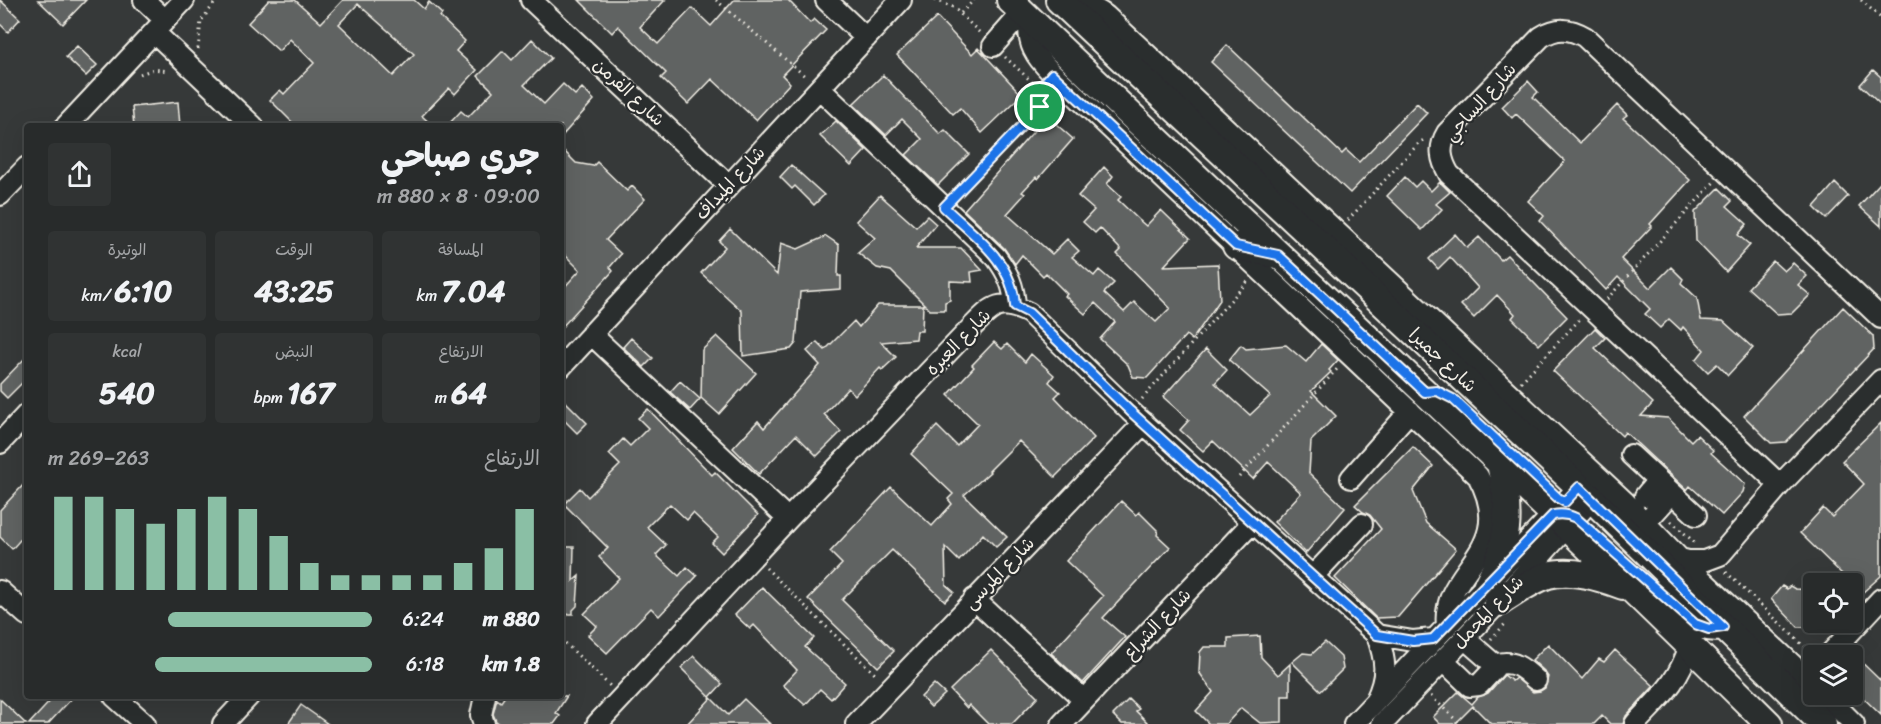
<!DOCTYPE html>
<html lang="ar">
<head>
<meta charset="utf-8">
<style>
  :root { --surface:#282b2b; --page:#303333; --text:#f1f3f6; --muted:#a5a7a9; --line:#444747; --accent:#8abfa5 }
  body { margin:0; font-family:Sriracha,"Playpen Sans Arabic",sans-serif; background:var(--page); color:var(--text); direction:rtl; height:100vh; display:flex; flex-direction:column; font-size:22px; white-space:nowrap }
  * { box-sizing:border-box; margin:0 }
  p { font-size:20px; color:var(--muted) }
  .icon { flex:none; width:33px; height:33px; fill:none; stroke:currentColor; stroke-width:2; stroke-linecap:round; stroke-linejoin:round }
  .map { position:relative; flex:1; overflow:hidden; direction:ltr }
  .side { position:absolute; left:24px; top:123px; width:540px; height:576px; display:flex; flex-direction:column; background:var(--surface); border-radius:6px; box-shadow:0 6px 24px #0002,0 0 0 2px var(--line); direction:rtl }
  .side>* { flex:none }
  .tools { position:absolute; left:1803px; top:573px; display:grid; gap:12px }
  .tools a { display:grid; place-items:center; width:60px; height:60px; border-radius:6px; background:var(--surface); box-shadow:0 6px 24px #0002,0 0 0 2px var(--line); font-size:30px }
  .pin { position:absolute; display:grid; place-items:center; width:51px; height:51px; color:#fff; margin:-26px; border:3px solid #fff; border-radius:50%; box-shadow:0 2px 6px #0007 }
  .round { display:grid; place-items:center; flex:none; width:63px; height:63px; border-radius:6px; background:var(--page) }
  .head { display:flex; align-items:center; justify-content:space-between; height:102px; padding:0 24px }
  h1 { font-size:33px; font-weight:700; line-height:45px }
  .metrics { display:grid; grid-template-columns:repeat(3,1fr); gap:9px; height:102px; padding:6px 24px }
  .metrics div { display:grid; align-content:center; border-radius:6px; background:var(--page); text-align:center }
  .metrics b { font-size:30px; font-weight:700 }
  .metrics small { font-size:16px; font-weight:400 }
  .metrics p { font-size:16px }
  .chart { height:168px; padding:12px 24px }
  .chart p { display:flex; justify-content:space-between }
  .chart svg { width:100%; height:108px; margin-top:6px; stroke:var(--accent); stroke-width:6 }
  ul { padding:0 24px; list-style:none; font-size:20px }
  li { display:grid; grid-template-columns:96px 72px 1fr; align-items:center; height:45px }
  li i { height:15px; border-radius:8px; background:var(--accent) }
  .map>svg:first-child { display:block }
</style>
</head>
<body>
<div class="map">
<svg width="1881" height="724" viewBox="0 0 1881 724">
  <rect width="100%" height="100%" fill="#363939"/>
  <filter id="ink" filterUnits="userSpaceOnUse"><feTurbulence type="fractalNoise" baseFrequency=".0167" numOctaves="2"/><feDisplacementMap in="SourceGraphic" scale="12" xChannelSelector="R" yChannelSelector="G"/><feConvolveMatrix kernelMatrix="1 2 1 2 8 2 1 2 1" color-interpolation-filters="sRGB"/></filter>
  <g filter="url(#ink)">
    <!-- building -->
    <path fill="#616362" stroke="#f4f1e8" stroke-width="1.5" fill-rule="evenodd" d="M0,0l20,19 -12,13 -8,-8z
      M38,0h48l-23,24z
      M269,0h26l26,23 22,-23h71l10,9 5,-7 13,12 -2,3 25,24 -9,10 21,19 -22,24 -6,-6 -27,28 11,10h-137l-26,-26 10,-10 4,4 30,-31 -24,-24 -11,12 -31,-28zM358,4l56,50 -21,22 -54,-52z
      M579,0h86l-25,27 18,17 34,-36 19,18 23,-26h54l22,23 4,-4 12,11 -44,45 8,8 -34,37 -44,-41 -24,25 -27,-26 5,-5 -48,-47 -6,7z
      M937,17l35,37 6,-6 44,47 -40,38 -22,-25 -7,6 -56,-59z
      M532,39l19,19 -27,27 20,19 19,-20 12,11 7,-7 12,12 -33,37v-11h-114l14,-15 7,6 25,-26 -15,-15 25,-25 9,9z
      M1227,45l115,109 4,-4 13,12 58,-59 10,10 -77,80 -139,-131z
      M77,46l20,19 -11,11 -20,-19z
      M1873,70l8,7v28l-21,-20z
      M883,75l57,59 5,-4 24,24 -31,31 -32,-30 16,-16 -20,-20 -16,16 -33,-31z
      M1528,81l10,11 -5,5 47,46 37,-38 10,10 -4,3 67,62 -40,44 2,2 -31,33 29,29 21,-21 12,12 -2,4 16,15 4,22 22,1 30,27 -25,27 -11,-11 -9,8 -12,-12 8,-10 -21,-23 -2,3 -12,-11 -9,9 -15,-14 5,-5 -32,-32 -12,13 -66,-69 4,-5 -16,-15 37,-40 -49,-47 -4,4 -10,-11z
      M178,102l2,24h-46l-2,-19z
      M1047,116l26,23 -35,40 -2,-2 -14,15 3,2 -18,20 45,40 15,-15 12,12 -7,6 22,19 5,-6 15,13 -10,10 20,19 10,-10 22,20 14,-14 -53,-54 4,-4 -21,-22 -5,5 -12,-11 11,-12 -16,-14 26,-29 9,9 -6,8 14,13 -3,3 21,20 7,6 15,-16 29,28 -26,28 54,-2 2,36 -28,40 -6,-5 -39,43 -14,-1 -5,-12 -28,-26 15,-17 -20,-19 -10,11 -20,-18 2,-2 -21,-21 -3,3 -21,-21 -7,9 -11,-16 -40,-38z
      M836,121l30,29 -15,16 -31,-30z
      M561,148l15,15 17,3 4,-4 30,29 5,-5 13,13 -39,41 15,14 -11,13 3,4 -52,57v-37l19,-21 -19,-19z
      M791,165l33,30 -10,10 -19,-19 -3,3 -12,-12z
      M1405,177l10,10 6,-6 10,10 9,-9 10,10 -14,12 6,5 -20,21 -35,-34z
      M1881,182v44l-22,-20z
      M1835,183l13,13 -22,23 -12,-12z
      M1719,188l13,13 -5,5 20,18 -9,11 12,10 -24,27 -30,-31 -1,-29z
      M880,195l36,32 11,-11 9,8 -20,24h45l21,22 -11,2 1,10 -22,-1v19l-5,2v8h-15l-39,-39 -14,-3 -19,-15 17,-15 -19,-17z
      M730,229l47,46 4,-32 17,6 28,-13 13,9 -1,31h3v13l-41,3 -4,51 -5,6 -48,7 -1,-45 -41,-38 24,-26 -6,-6z
      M1455,234l12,14 12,-11 22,23 6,-5 60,62 -28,28 -27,-27 3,-4 -18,-19 -23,23 -13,-13 17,-17 -28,-31 -12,12 -9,-10z
      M1773,261l11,10 9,-8 14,13 -9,9 12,10 -18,18 -15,1 -29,-26z
      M878,305h45l-1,26h-5l-1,8 -35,3 15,15 -14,13 -2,-2 -25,27 -7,-7 -24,26 17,18 -24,24 -21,-21 -37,39 -26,-26 25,-27 6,7 56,-63 -13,-14 10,-9 8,8 29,-29 5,6z
      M1843,307l30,29 1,13 -88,93 -15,1 -27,-27z
      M1595,328l10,10 -10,10 58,55 -12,13 27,2 23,23 6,-6 16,15 -2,3 34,31 -2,8 -21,23 -32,-29 -3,4 -62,-58 -3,4 -69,-65z
      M717,336l39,37 -37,41 -18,-16 1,-48z
      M631,338l22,20 -9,9 -21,-20z
      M994,342l8,7 5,-5 18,18 6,-8 23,21 -5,7 11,10 -5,5 39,41 -39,39 -36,-36 -30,30 1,1 -26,23 43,42 -11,10 -13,-13 -24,27 -14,-14 1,38 8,7 -9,9 -53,-51 -50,50 52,51 -16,16 -70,-68 34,-35 -12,-12 61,-65 41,39 20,-22 -4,-5 5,-5 -42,-40 26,-28 20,20 21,-22 -30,-29 26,-28 -2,-2z
      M1321,344l17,16 -9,10 2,2 -20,19 25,25 -25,25 -2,32 36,35 -39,45 -32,-31 27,-29 -33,-31 -15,17 -40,-38 -10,10 -23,-21 9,-10 -26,-23 43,-48 21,21 -12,13 35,32 20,-19 -41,-36 12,-15 5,4 40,-4 20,17z
      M27,356v22l-20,20 -7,-7v-7z
      M680,381l20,18 -10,11 -20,-18z
      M561,397l26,26 -10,10 -16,-16z
      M648,409l64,66 3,-3 43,43 -36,38 -10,-10 6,-6 -25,-24 -6,7 -17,-16 -23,23 19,18 -10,10 23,21 8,-9 10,9 -38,40 -8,-8 -44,45 -19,-18 9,-9 -13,-12 35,-36 -20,-21 9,-9 -44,-44 16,-16 8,9 32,-32 -11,-11 14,-15 7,7 18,-18 -10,-10z
      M1881,423v153l-19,17 -9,-9h-17l7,-9 -43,-42 23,-25 9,9 32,-33 -22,-23z
      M1413,447l20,19 -20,25 13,32 30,26 -58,68 -22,1 -41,-40 46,-49 -11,-14 -7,-3 -8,-7z
      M27,481v51l-15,17 -12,-12v-27z
      M1121,501l15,14 3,-3 19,19 -1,4 13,12 -67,71 22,19 -42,46 -32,-30 52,-57 -37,-35z
      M561,547h13l-1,34 6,-5 -2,30 -4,4v4h-4l-8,7z
      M1782,586l5,3 3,-3 5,3 19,1v37h-16l-27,-28z
      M762,587l52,51 -9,9 40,36 -14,16 -11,-10 -15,16 -22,-20 14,-15 -43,-45 -4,4 -15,-14z
      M1260,636l1,21 17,18 12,-11v32h-8v26l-22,1 -19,-15 -15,16h-17l-13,-13 17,-19 -14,-20 1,-20 4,-5h24v-9z
      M1325,642l16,15 2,12 -22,22 -29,-29 11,-9 9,1z
      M1548,644l34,35 17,-20 5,3 11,-12 39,36 -28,30 -3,8h-13l-8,-8 -8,8h-103l-18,-18 -18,18h-15l-7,-7 25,-25 14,12 6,-7 10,-4 16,-18 8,6 4,-3 17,14 7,-1 5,-3 3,-11 -4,-6 -12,-11z
      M991,650l47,47 -26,27h-24l-19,-19 -2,3 -17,-18z
      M1852,653l29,28v34l-29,-28z
      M694,656l28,28 -12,13 -29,-29z
      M934,684l11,10 -14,13 -10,-10z
      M55,696h19l-26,28h-19z
      M505,696h62l-11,17 4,3 -6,8h-54l-4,-3 -3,-7 4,-15 4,3z
      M711,698l17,17 16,-16 26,25h-83z
      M0,699l26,25h-26z
      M1129,699l10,10 -3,2 13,13h-27l-9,-9z
      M301,705l27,19h-40z"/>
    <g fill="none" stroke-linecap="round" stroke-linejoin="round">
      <!-- minor casing -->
      <g stroke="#f4f1e8" stroke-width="24">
        <path id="minor" d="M144,0l21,20
          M531,0l197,185
          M826,0l40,38
          M1061,2c18,2 31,3 45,14l518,485 56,58 134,126
          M1030,19c-4,25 6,38 22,54l426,403c42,76 -38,92 -31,150
          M154,32l99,94
          M993,46l30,-34
          M820,89l176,168c12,16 18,29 19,49
          M66,126l118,-126
          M0,195l27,-28
          M591,334l197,185
          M561,367l340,-367
          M0,443l27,-29
          M1631,455l65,60
          M1351,478l59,-67
          M1780,485l-331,-311c-8,-14 -11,-26 -2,-41l94,-96c16,-10 29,-9 44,0l296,281
          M1645,496l13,-16
          M1645,523l27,-30
          M1680,559l8,2h16l16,-6 60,-70 101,-105
          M1314,575l48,-51
          M0,591l27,24
          M974,599l110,101
          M1377,635l36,6 20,-2
          M1828,656l53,-57
          M1443,660l27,26 9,-1 15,-16 1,-4 -31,-27
          M1495,665c18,-6 28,3 41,15
          M1824,694l30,30
          M114,696l31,28
          M223,724l26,-28
          M484,724l-3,-9 4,-19
          M597,724l191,-205 184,-192c21,-21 27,-29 57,-14l101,98 247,224c9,26 11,40 -1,65
          M856,724l288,-301
          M1062,724l190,-201
          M1354,724l225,-237
          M1382,724l116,-121 94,-104
          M1635,724c26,-28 43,-41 55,-79"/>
      </g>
      <!-- major casing -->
      <g stroke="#f4f1e8" stroke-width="30">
        <path id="major" d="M1010,0c252,242 511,477 759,724
          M1059,0l533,499 231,225
          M1236,246l41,9
          M1487,585c24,-44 23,-74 13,-122
          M1661,594c19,17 35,38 62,33
          M1498,603c16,-10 32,-22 50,-28 24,-7 53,3 75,11"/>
      </g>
      <!-- path -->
      <path stroke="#f4f1e8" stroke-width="3" stroke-dasharray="1.5 4.5" stroke-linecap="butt" d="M716,0l90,77
        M935,0l18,7 28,27
        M1861,0l20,18
        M961,13l13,-13
        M198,49l3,-28 16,-21
        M1005,57l61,56
        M140,74l14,-5 14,2
        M955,195l85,-88 2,-8 -1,-7
        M1348,220l72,-78 6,-3
        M1607,299l107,-117
        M1521,382l59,-63
        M1142,399l106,-118
        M1239,477l99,-109
        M1671,521l24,22
        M766,568l111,108
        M1726,572l81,77 3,7
        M561,639l49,47
        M1491,639l16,-17
        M1431,696l29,28"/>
      <!-- minor -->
      <use href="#minor" stroke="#2a2d2e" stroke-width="20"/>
      <!-- major -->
      <use href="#major" stroke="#2a2d2e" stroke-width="26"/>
    </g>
  </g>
  <g fill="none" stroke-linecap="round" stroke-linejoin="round" filter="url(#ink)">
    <!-- route casing -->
    <g stroke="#fff" stroke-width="12">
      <path id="route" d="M1052,74l184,172 42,9 147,137 12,-1 16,8 105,99 7,4 14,-15 144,140 -14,2 -14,-5 -119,-106c-8,-4 -14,-5 -23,-3l-120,124 -20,2 -36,-6 -247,-224 -101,-98 -14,-7c-2,-45 -41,-70 -71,-99l96,-100 2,-8 -1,-12z"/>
    </g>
    <!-- route -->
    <use href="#route" stroke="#1a73e8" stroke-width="8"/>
  </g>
  <g text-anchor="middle" stroke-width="4.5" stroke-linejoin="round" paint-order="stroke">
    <!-- street labels -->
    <g font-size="18" fill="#f4f1e8" stroke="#2a2d2e">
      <text transform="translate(629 92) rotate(43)" y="6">شارع الفرمن</text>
      <text transform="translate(1480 102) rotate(-48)" y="6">شارع الساجي</text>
      <text transform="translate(730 183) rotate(-47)" y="6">شارع الميداف</text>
      <text transform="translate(958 342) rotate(-46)" y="6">شارع العبره</text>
      <text transform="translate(1443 360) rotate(43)" y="6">شارع جميرا</text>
      <text transform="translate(999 573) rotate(-46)" y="6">شارع المرسى</text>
      <text transform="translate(1488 612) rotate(-46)" y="6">شارع المحمل</text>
      <text transform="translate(1157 624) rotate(-47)" y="6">شارع الشراع</text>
    </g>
  </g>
</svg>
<div class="tools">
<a><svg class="icon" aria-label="locate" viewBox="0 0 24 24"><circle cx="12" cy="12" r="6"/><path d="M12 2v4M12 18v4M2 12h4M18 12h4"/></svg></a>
<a><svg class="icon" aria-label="layers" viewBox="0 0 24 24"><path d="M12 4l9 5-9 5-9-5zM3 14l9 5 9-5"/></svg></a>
</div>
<div class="pin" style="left:1040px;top:107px;background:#1e9e55"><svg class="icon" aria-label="arrive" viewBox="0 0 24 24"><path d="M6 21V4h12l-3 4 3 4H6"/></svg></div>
<section class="side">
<div class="head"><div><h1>جري صباحي</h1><p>09:00 · 8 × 880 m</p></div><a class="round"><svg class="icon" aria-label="share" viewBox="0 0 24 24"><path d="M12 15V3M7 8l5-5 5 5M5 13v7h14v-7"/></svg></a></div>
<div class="metrics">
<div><p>المسافة</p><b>7.04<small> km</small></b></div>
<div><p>الوقت</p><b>43:25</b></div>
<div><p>الوتيرة</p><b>6:10<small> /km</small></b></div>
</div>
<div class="metrics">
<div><p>الارتفاع</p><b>64<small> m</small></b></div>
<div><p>النبض</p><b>167<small> bpm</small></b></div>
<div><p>kcal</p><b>540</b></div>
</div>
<div class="chart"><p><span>الارتفاع</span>263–269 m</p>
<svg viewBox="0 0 160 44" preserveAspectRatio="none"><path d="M5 44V6M15 44V6M25 44V11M35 44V17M45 44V11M55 44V6M65 44V11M75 44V22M85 44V33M95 44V38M105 44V38M115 44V38M125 44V38M135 44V33M145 44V27M155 44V11"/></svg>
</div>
<ul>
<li><b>880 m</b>6:24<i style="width:63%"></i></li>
<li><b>1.8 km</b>6:18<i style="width:67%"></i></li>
</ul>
</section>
</div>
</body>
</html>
